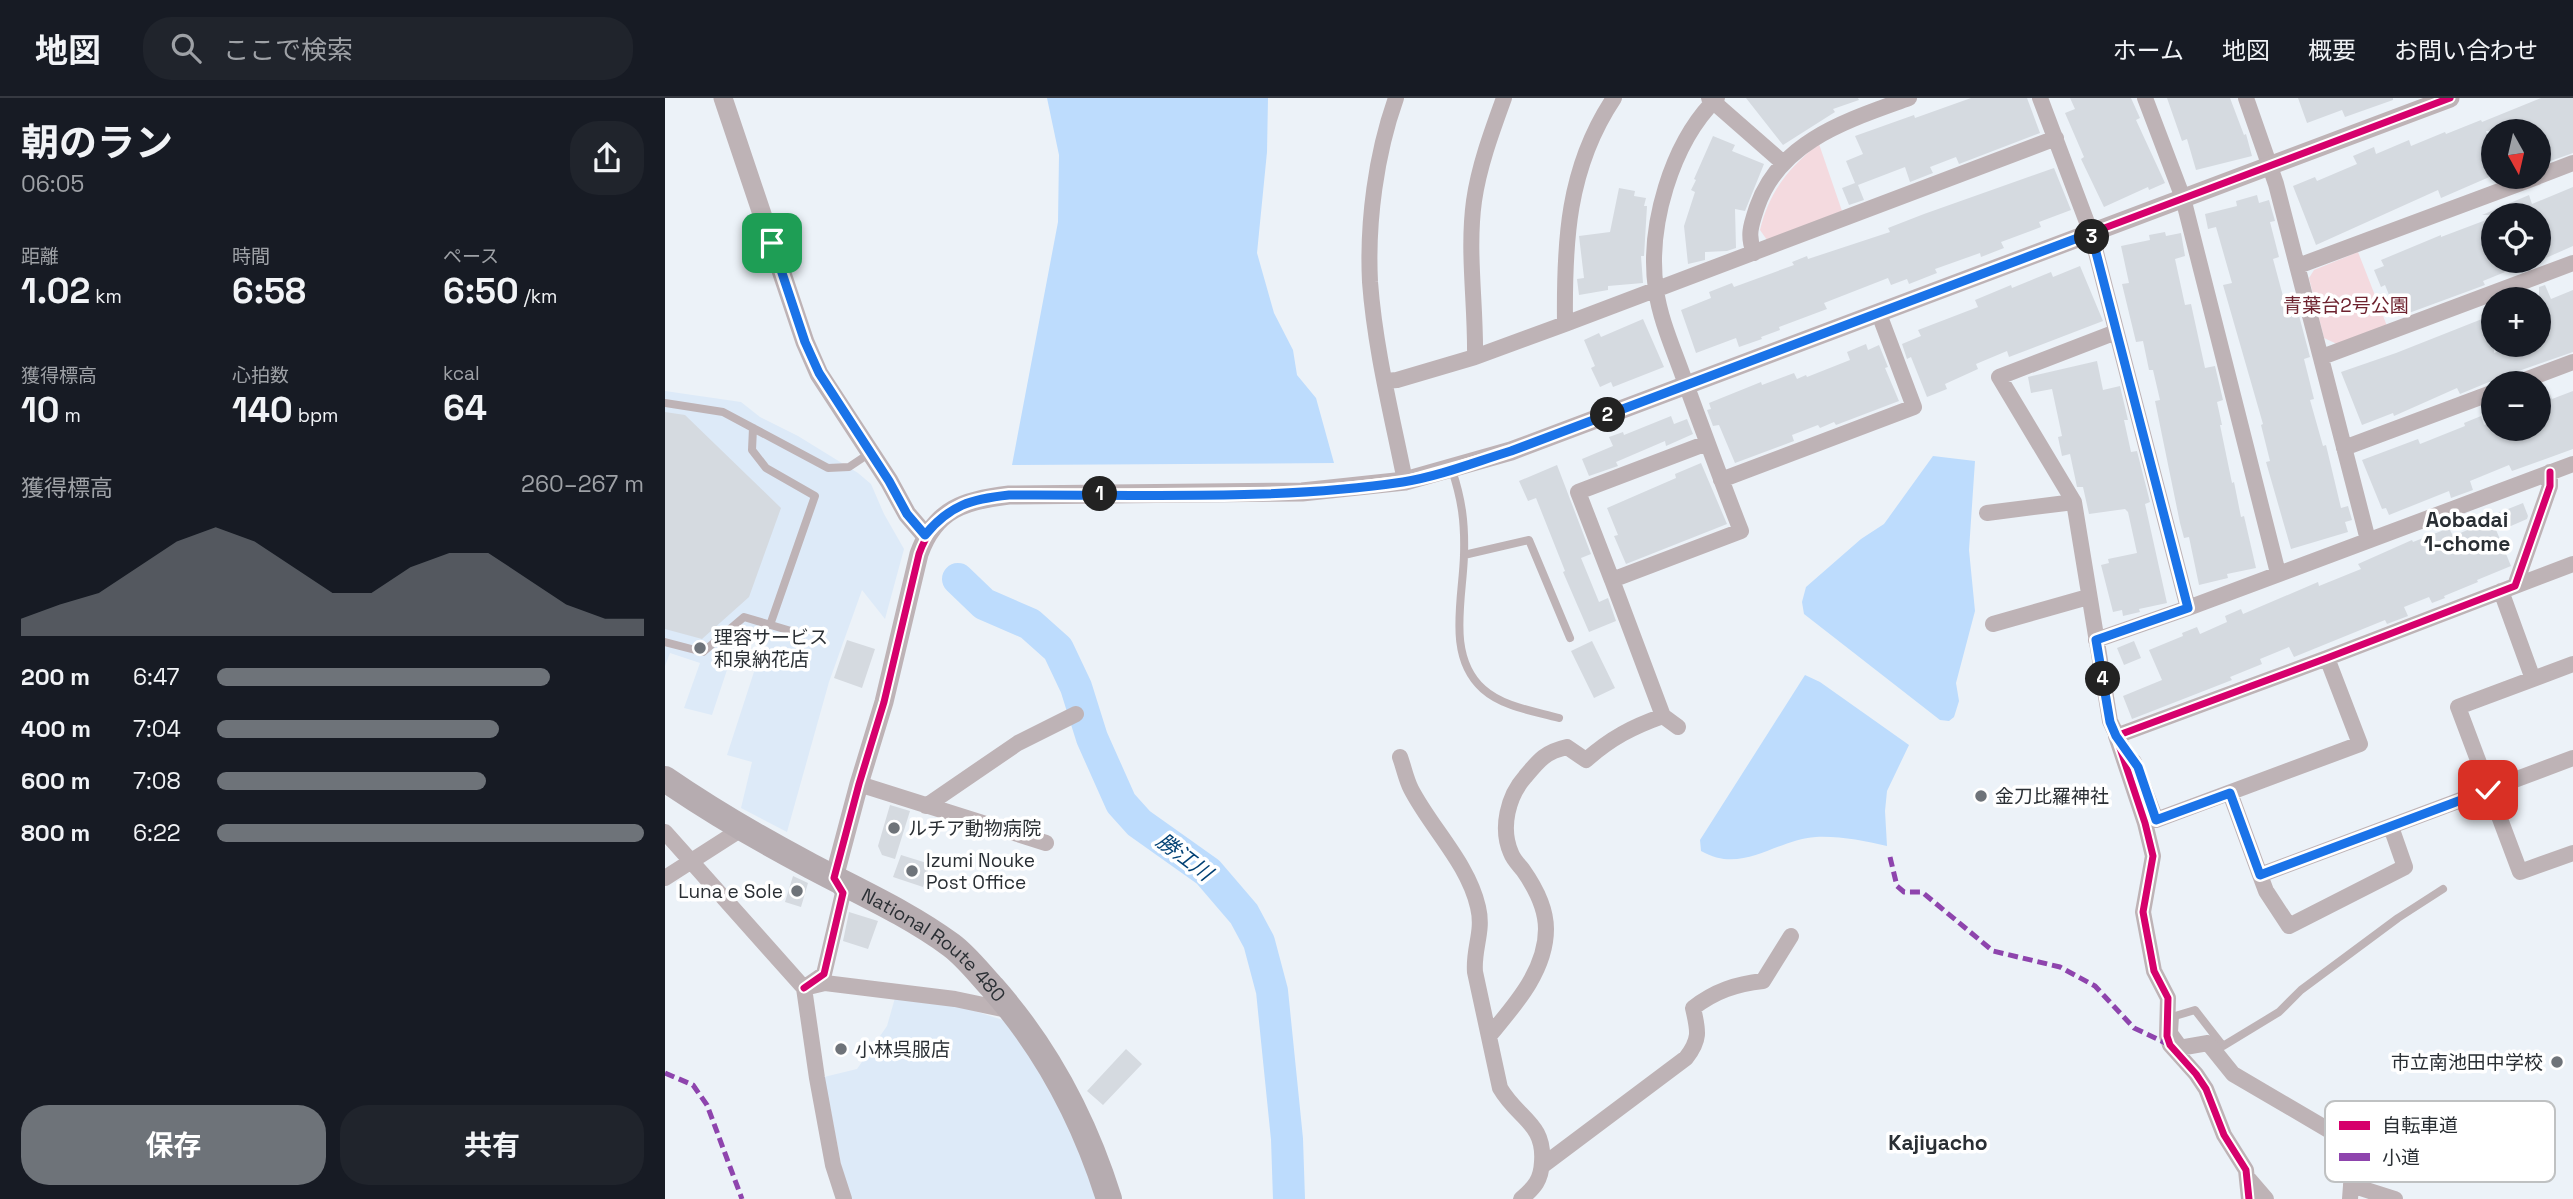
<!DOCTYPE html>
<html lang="ja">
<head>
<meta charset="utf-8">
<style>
  :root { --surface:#171b24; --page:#20242c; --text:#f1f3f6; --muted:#9ea1a6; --line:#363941; --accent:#6e7379 }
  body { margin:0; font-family:"Space Grotesk","Noto Sans JP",sans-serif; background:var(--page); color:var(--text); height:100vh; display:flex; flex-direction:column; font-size:26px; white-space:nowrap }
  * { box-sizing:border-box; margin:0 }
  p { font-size:23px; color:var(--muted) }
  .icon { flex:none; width:38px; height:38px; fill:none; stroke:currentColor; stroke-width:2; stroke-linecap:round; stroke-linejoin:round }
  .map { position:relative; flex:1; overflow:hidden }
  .panel { display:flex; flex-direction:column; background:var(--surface); width:665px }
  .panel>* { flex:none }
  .needle { width:46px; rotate:172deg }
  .fabs { position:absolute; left:1816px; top:21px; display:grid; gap:14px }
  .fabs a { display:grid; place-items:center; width:70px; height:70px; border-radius:50%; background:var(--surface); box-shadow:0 2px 5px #0004; font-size:35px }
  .pin { position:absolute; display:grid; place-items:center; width:60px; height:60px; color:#fff; margin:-30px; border-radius:14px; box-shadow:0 4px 10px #0006 }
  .km { position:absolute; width:35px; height:35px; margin:-18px; border-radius:50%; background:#222; color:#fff; font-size:19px; line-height:35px; text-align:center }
  .round { display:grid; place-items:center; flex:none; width:74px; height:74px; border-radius:28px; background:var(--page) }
  .summary { display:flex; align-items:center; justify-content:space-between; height:119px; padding:0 21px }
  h1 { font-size:38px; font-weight:700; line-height:52px }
  .figures { display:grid; grid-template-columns:repeat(3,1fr); gap:10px; height:119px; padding:7px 21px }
  .figures div { display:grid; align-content:center }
  .figures b { font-size:35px; font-weight:700 }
  .figures small { font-size:19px; font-weight:400 }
  .figures p { font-size:19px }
  .chart { height:196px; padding:14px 21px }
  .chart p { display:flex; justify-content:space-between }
  .chart svg { width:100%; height:126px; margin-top:7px; fill:var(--accent); opacity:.7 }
  .cta { display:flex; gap:14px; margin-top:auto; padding:14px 21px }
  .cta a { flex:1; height:80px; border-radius:28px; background:var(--accent); color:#fff; font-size:28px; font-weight:700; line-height:80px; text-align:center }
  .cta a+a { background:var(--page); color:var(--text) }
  ul { padding:0 21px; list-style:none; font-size:23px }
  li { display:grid; grid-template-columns:112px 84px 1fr; align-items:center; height:52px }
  li i { height:18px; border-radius:9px; background:var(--accent) }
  header { display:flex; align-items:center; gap:42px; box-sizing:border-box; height:98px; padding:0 35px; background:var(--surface); border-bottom:2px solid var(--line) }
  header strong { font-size:33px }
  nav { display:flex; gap:38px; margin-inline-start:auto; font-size:24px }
  .search { width:490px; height:63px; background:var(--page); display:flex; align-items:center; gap:18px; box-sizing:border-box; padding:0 24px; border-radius:28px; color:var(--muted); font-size:26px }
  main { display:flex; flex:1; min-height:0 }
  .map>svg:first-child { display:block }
</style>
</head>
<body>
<header>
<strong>地図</strong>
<div class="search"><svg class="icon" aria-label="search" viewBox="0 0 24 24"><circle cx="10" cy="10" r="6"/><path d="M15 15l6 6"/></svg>ここで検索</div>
<nav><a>ホーム</a><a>地図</a><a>概要</a><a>お問い合わせ</a></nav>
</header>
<main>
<section class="panel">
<div class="summary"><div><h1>朝のラン</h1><p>06:05</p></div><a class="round"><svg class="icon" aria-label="share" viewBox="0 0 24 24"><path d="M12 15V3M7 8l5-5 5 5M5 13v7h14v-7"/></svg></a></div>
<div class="figures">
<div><p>距離</p><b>1.02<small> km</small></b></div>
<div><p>時間</p><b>6:58</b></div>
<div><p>ペース</p><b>6:50<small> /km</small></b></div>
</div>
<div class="figures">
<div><p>獲得標高</p><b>10<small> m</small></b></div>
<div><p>心拍数</p><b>140<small> bpm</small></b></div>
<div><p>kcal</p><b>64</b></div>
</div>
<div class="chart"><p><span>獲得標高</span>260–267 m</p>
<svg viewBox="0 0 160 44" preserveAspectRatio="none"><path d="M0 44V38L10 33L20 29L30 20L40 11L50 6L60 11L70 20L80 29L90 29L100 20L110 15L120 15L130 24L140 33L150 38L160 38V44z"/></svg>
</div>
<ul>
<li><b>200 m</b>6:47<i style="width:78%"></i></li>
<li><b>400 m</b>7:04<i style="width:66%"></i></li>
<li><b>600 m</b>7:08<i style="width:63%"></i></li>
<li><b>800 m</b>6:22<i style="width:100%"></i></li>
</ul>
<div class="cta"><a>保存</a><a>共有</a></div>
</section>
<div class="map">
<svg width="1908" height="1101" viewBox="0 0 1908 1101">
  <rect width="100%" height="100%" fill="#ecf2f8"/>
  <!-- built -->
  <path fill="#ddeaf8" d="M0,293l76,11 19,15 38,19 60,37 13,11 13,30 20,35 -19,70 -23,-29 -33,92 -42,150 -46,-24 11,-46 -25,-7 38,-117 -25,-8 -21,22 -2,7 12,5 -17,51 -28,-7 16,-45 -30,-10 -5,13z
    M230,900l61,7 53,17 61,100 28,77h-250l-24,-122 33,-8 30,-43z"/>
  <!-- green -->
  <path fill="#f4dadf" d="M1154,46l23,67 -75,29 -7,-10c9,-38 29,-63 59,-86z
    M1693,154l29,74 -50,18 -13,-6 -15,-60 5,-8z"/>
  <!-- water -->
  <path fill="#bddcfd" d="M382,0h221l-1,54 -10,101 17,60 19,37 4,25 19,23 18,65 -322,2 46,-243 1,-67z
    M1268,358l42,5 -6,89 6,61 -19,72 3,18 -5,16 -5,4 -9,-1 -136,-106 -2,-12 4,-15 55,-48 23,-15z
    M1140,577l15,7 89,63 -22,46 -2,20 2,35c-23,-5 -46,-10 -71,-9 -42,3 -73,38 -115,14l-1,-11z"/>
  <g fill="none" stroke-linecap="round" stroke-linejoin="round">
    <!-- river -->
    <path stroke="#bddcfd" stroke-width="32" d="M293,481l26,25 46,20 28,25 18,38 16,51 29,65 18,20 69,49 36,42 15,28 13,49 15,148 2,60"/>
  </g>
  <!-- building -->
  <path fill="#d5dae0" d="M1081,0h112l1,2 -26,9 2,3 -52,33z
    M1306,0h56l13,35 -81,31 -3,-7 -26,10 3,6 -23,9 -5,-15 -47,18 6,15 -15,5 -7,-17 13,-5 -9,-22 17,-7 -8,-18 59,-21 1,3z
    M1405,0h61l9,20 -4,2 29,63 -16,7 -1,-3 -44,20 -23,-48 3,-2 -19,-44 10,-4z
    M1502,0h63l14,37 2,-1 6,22 -56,14 -9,-31 -5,2z
    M1633,0h95v2l-48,17 -3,-7 -35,13z
    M1876,0h32v55l-34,12v-34h-53l3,9 -6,2 11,25v8l-53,23 -3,-8 -122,55 -23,-59 22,-9 2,4 40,-17 -4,-8 21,-9 2,7 33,-14 2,6 34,-14 1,2 35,-14 1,2z
    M1048,38l22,9 -3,6 32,13 -19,47 -10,-2 1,39 -9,3 -22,1v8l-17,4 -4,-38 11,-34 -4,-2 5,-10 -2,-1z
    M1389,70l17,42 -32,12 2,5 -40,15 3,6 -23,9 -1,-4 -45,16 2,4 -28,11 -2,-5 -16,6 -3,-7 -64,25 3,6 -48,18 1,3 -19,7 1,2 -23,8 -3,-9 -40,15 -15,-43 30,-12 -2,-6 23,-9 2,4 60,-22 -2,-3 15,-6 1,3 82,-27 -2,-4 36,-14z
    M1908,89v59l-34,15v-46h-57l47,-20 3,9z
    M954,90l16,3 -1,5 12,2 -2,8h3l-3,50h-3l2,27 -35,3v4l-29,5 -2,-16 7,-1 -5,-42 31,-4z
    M1592,97l2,8 10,-3 6,21 -5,1 9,35 -6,2 14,52 10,-3 13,49 -6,2 10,40 -4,1 13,46 3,-1 15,63 7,-2 4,14 -7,2 3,10 -57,17 -25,-87 4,-1 -9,-36 2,-1 -40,-139 9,-2 -16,-56 -8,2 -3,-15 32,-8 -1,-5z
    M1829,119v44h38l-49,20 2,4 -87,32 -13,-32 -4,2 -7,-17 10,-4 -3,-6 60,-25v2z
    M1500,134l1,4 15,-3 4,23 -10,3 10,46 6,-1 14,64 10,-2 8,34 -6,2 5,23h-2l12,58 2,-1 7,35 3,-1 12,52 -29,6 1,4 -29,7 -10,-48 -5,1 -4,-15 -25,-122 5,-1 -7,-30h-4l-6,-29 -7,1 -14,-58 7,-1 -8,-37 29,-6 -1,-5z
    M1415,168l23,55 -94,36 -2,-6 -31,13 2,5 -33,15 2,5 -20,8 -16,-40 -4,2 -5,-15 19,-8 -3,-6 60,-23 -3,-7 36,-15 1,3 39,-16 2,5z
    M1880,187l6,14 22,-9v62l-60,21 -15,10 -9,-1 -29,12 -3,-6 -63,28 -1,-3 -31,12 -21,-53 55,-19 86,-34 1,3 11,-4v35l21,-8h24v-58z
    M978,221l21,48 -51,20 -2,-5 -11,5 -9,-19 4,-2 -11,-26 15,-7 2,4z
    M1201,246l2,6 11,-5 9,22 -3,1 14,33 -63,24 -2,-3 -14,6 -2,-3 -26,10 2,6 -59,22 -16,-38 -6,1 -6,-16 4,-1 -2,-6 52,-21 1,3 32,-12 3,6 9,-4 1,2 43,-17 -3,-8z
    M1432,263l6,29 17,-4 8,34h-4l7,32 6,-1 13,51 -5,2 22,99 -28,6 1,3 -17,4 -1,-6 -9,2 -12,-47 8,-2 -1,-4 29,-6 -9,-41 -3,-3 -36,5 -6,-27h-6l-7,-33 -8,2 -4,-19 4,-1 -10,-47 -21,4 -3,-16z
    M1908,293v58l-61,22 -3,-6 -39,16 3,9 -22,8 -2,-7 -60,24 -3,-7 -4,1 -20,-49 56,-21 2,5 45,-18 -1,-3 17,-7 3,9 10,-4v8h45v-32l11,-3 2,5z
    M0,314l20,3 96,93 -32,89 -47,42 -37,-10z
    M1006,318l3,8 13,-5 6,15 -27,12 -1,-5 -49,21 2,4 -29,10 -7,-17 31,-13 -4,-9 14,-5 1,3z
    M1036,365l26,61 -101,40 -12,-28 4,-1 -11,-27 69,-30 -1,-4z
    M892,367l34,89 -10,4 18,44 9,-4 8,23 -27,11 -26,-60 2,-1 -29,-73 -8,3 -9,-20z
    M1858,405l5,13 -1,3 -23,10 -6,-16z
    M1827,422l19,46 -34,14 1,2 -34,14 1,2 -13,5 -3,-6 -25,10 4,9 -21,8 -2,-4 -91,37 -5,-10 -29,12 2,5 -32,13 2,3 -100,39 -9,-23 39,-16 -13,-30 34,-14 -1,-3 15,-6 3,7 27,-12 -2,-6 16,-7 2,5 75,-32 1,4 42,-17 -3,-5 54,-24 1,2 36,-14 4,8z
    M182,542l28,9 -13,39 -28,-10z
    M927,543l23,47 -21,10 -23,-47z
    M1469,543l7,17 -17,7 -7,-17z
    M225,707l20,6 -15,48 -13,-4 -4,-9z
    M236,757l29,9 -7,23 -30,-10z
    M128,778l15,7 -7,24 -16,-5z
    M184,814l29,9 -10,28 -25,-8z
    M461,951l16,15 -39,41 -16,-14z"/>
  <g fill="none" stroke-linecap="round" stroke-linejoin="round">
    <!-- service -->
    <path stroke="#beb3b6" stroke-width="8" d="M0,305l58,9 105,56 21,-1 21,-14
      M88,330l-1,22 14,18 49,28 -45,129
      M787,372c10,30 13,53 12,85 -1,43 -18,101 19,134 20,18 51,22 76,29
      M799,457l65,-15 41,98
      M0,544l38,10 41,-35 47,14
      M1518,951l2,-2 -11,-15 1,-16 20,-6 28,36 56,-34 22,-22 97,-72 45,-29"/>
    <!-- minor -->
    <path stroke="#beb3b6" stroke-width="16" d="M731,0c-20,56 -29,124 -26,184 5,67 22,134 35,199
      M1044,0l73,64
      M1375,0l51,135 97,375 385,-144
      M1480,0l38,100 95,375
      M1581,0l30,86 92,356
      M1874,78l34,-13
      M1089,155c-7,-18 -3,-28 3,-46 23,-67 92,-87 152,-109
      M1633,168l239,-89
      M900,226c-1,-81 2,-156 49,-226
      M1451,234l-117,45 75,125 36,219 11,23
      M810,259c1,-52 -8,-105 -1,-156 5,-35 18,-70 30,-103
      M1657,259l251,-94
      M720,283l12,-1 78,-23 90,-33 491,-186
      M1852,285l56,-21
      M1042,345l-129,49 34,88 129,-49c-20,-51 -39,-103 -58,-155 -10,-28 -23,-57 -27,-86 -9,-63 15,-147 61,-192
      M1679,350l150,-56
      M1056,382l193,-73 -35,-93
      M1322,415l87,-11
      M947,482l51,136 15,11
      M1850,488l58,-22
      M1836,493l32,88
      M1328,526l95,-27
      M1431,542l92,-32
      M1908,566l-115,43 62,165 53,-19
      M735,659c4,11 6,22 11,32 20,39 57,74 67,118 6,25 -5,41 -3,65l25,116c18,31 45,35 42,74 -1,18 -7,25 -21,37
      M1469,664l22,58 204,-76 -33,-86
      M194,686l187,59
      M1565,695l30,82 313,-117
      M261,708l92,-63 58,-29
      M0,734l139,156 13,90 16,87 11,34
      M1595,777l6,16 23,35 116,-59 -14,-40
      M0,780l78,-50
      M143,887l16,-11 19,-81 -7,-13
      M139,890l21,-5 130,16 57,12
      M824,938c25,-30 57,-65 57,-107 0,-21 -11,-42 -23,-59 -4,-5 -10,-11 -12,-17 -11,-25 -3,-57 14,-76 14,-17 20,-25 42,-30l19,13c25,-22 46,-33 77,-44
      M1520,949l23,-4 25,31 121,71 -4,54
      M877,1068l144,-108c15,-19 12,-28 7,-50 22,-17 43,-24 70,-27l28,-45
      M1582,1079l19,22
      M1686,1087l44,14
      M1584,1101l-3,-29 -22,-35 -18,-46 -10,-15 -26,-29 -3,-9 1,-38 -14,-27 -11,-59 10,-56 -8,-33 -29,-87 211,-78 188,-72 35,-100v-14"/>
    <!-- tertiary -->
    <path stroke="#beb3b6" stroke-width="19" d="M58,0l82,244 14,32 70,107 18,33 18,21
      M169,780l25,-94 25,-82 35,-148c16,-45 46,-54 90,-59l293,-3 103,-11 106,-30 939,-353"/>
    <!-- trunk -->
    <path stroke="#b6acb0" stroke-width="26" id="s1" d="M0,681c45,31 93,59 142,85 48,26 99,48 144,81 15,11 28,28 41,42 55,62 92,132 117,212"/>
    <!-- quiet -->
    <path stroke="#8e44ad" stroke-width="5" stroke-dasharray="10 5" stroke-linecap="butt" d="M1225,759l7,29 7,6h18l71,59 67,16 35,19 39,42 36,17
      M0,975l28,12 14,20 35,94"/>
    <!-- cycleway casing -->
    <g stroke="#fff" stroke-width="11">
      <path id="cycleway" d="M139,890l20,-14 19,-81 -9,-15 25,-94 25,-82 35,-148c16,-45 46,-54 90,-59l293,-3 103,-11 106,-30 939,-353
        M1584,1101l-3,-29 -22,-35 -18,-46 -10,-15 -26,-29 -3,-9 1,-38 -14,-27 -11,-59 10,-56 -8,-33 -29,-87 211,-78 188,-72 35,-100v-14"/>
    </g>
    <!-- cycleway -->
    <use href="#cycleway" stroke="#d6006c" stroke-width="7"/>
  </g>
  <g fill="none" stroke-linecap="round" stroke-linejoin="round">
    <!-- route casing -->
    <g stroke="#fff" stroke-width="14">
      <path id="route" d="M107,145l33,99 14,31 70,108 18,33 18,21c25,-30 46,-36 84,-40 129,-1 267,6 394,-13 37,-6 72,-20 108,-31l580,-218 97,375 -92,32 14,82 6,14 22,31 18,53 74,-27 30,82 228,-85"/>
    </g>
    <!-- route -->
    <use href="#route" stroke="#1a73e8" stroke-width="9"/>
  </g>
  <!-- markers -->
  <g fill="#6e7379" stroke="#fff" stroke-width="2.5">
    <circle cx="35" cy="550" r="7"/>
    <circle cx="1316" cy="698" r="7"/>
    <circle cx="229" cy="730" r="7"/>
    <circle cx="247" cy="773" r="7"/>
    <circle cx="132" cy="793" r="7"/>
    <circle cx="176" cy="951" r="7"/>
    <circle cx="1892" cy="964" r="7"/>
  </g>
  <g text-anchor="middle" stroke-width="7" stroke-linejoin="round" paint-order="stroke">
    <!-- park labels -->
    <g font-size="19" fill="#6e232f" stroke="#fff">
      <text x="1681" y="214">青葉台2号公園</text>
    </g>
    <!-- poi labels -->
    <g font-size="19" fill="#2a2f34" stroke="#fff" text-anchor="start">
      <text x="49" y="546">理容サービス<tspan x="49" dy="22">和泉納花店</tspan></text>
      <text x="1330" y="705">金刀比羅神社</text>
      <text x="243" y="737">ルチア動物病院</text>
      <text x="261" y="769">Izumi Nouke<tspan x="261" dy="22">Post Office</tspan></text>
      <text x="118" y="800" text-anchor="end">Luna e Sole</text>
      <text x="190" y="958">小林呉服店</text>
      <text x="1878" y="971" text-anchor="end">市立南池田中学校</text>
    </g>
    <!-- street labels -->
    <g font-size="19" fill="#2a2f34" stroke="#fff">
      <text dy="7" stroke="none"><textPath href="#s1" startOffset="317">National Route 480</textPath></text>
    </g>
    <!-- neighbourhood labels -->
    <g font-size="21" font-weight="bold" fill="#2a2f34" stroke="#fff">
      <text x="1802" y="429">Aobadai<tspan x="1802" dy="24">1-chome</tspan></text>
      <text x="1273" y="1052">Kajiyacho</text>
    </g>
    <!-- water labels -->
    <g font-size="21" font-style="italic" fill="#004074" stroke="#fff">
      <text transform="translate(519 759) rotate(37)" y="7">勝江川</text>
    </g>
  </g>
  <!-- legend -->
  <rect x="1660" y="1003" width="230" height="81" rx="10" fill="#fff" stroke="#bfc1c2" stroke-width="2"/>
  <rect x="1674" y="1023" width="31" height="9" fill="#d6006c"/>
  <rect x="1674" y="1055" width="31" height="8" fill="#8e44ad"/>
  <g font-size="19" fill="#2a2f34">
    <text x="1717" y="1034">自転車道</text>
    <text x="1717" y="1066">小道</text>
  </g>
</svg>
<div class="fabs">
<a><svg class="needle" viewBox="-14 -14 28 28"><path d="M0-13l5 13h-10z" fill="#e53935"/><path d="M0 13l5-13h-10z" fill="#9ea1a6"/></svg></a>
<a><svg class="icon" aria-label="locate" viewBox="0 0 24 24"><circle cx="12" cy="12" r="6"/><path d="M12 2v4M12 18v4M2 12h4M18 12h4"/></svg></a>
<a>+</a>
<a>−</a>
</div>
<div class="pin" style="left:107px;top:145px;background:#1e9e55"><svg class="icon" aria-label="arrive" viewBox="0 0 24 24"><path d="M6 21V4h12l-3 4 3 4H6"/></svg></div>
<div class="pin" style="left:1823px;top:692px;background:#d93025"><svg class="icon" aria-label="check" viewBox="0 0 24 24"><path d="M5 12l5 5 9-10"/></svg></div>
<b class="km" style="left:435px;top:396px">1</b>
<b class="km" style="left:943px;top:317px">2</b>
<b class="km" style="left:1427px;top:139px">3</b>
<b class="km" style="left:1438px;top:581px">4</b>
</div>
</main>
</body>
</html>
